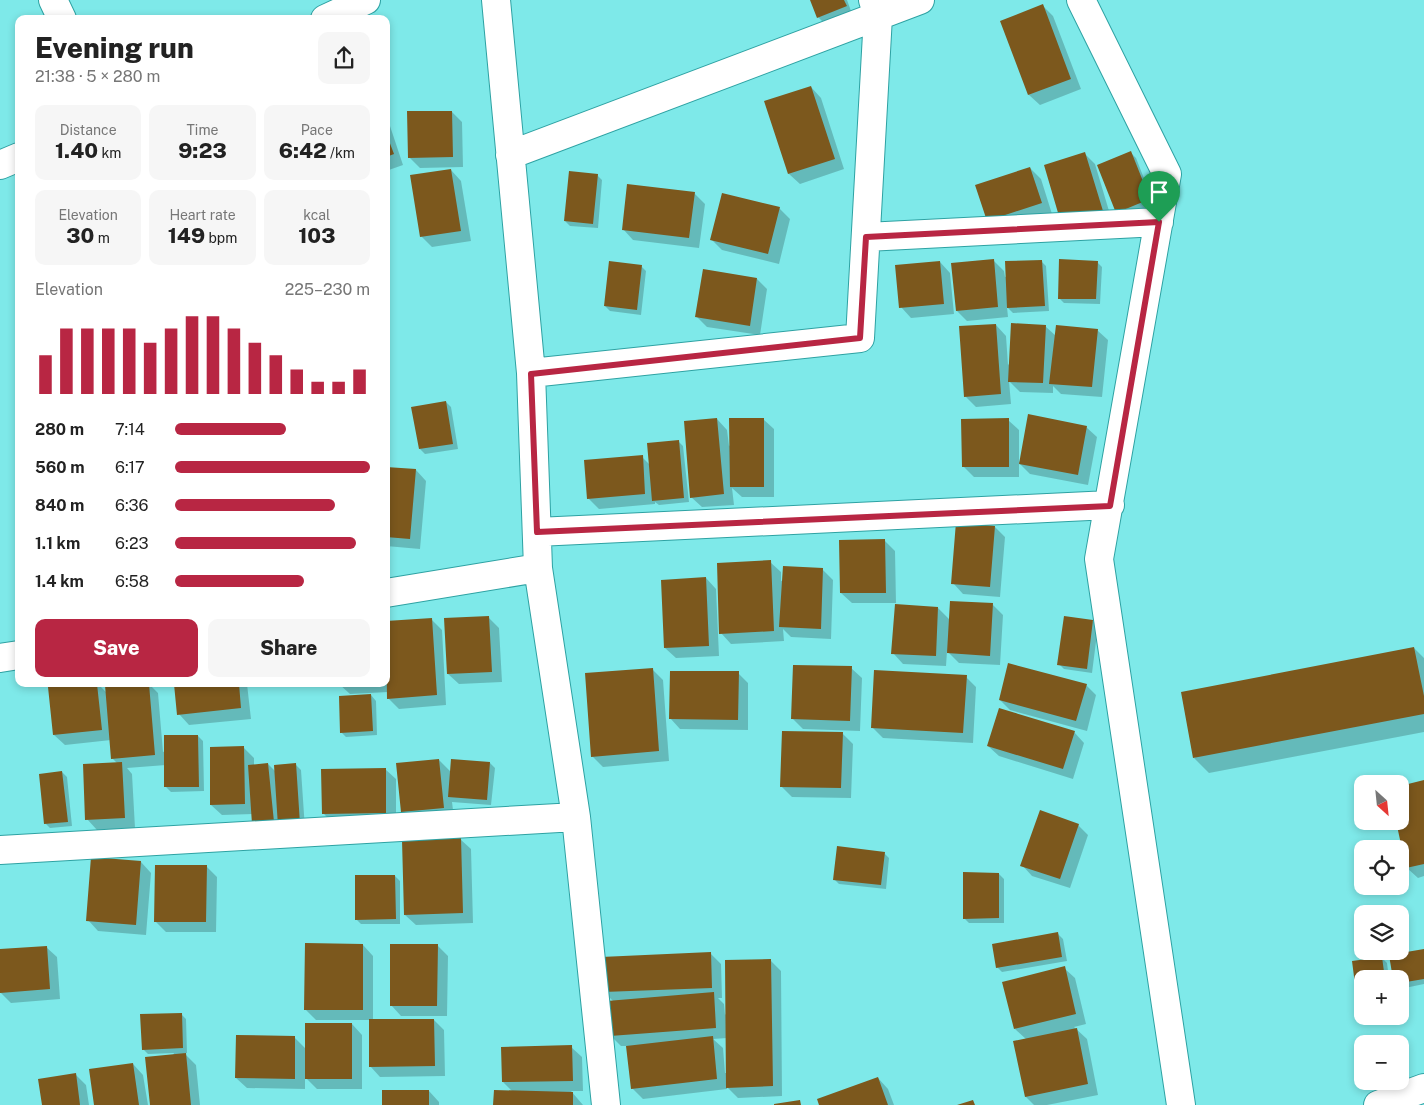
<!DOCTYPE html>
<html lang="en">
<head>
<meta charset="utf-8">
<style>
  :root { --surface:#fff; --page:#f6f6f6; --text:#222; --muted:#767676; --accent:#b82643 }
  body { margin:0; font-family:"Public Sans",sans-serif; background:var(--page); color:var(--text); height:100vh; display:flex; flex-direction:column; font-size:19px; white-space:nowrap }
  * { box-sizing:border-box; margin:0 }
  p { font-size:16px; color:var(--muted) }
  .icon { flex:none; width:28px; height:28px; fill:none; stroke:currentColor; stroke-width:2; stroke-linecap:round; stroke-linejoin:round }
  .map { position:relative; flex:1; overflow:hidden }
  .details { position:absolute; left:15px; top:15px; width:375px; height:672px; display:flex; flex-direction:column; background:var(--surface); border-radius:10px; box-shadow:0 2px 8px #0003 }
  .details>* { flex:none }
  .needle { width:32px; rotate:153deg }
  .fabs { position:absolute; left:1354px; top:775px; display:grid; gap:10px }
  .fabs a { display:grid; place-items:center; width:55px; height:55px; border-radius:10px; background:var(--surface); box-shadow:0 2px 8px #0003; font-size:25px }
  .pin { position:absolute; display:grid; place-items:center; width:42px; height:42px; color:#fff; margin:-51px -21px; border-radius:50% 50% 50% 0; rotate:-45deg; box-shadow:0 0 5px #0007 }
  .pin .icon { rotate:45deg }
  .round { display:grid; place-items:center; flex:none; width:52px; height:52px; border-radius:10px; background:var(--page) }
  .overview { display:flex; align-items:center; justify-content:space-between; height:85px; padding:0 20px }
  h1 { font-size:28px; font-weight:800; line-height:38px }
  .figures { display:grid; grid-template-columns:repeat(3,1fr); gap:8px; height:85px; padding:5px 20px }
  .figures div { display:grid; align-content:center; border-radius:10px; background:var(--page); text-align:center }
  .figures b { font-size:21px; font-weight:800 }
  .figures small { font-size:14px; font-weight:400 }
  .figures p { font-size:14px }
  .chart { height:140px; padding:10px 20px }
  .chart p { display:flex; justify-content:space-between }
  .chart svg { width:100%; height:90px; margin-top:5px; stroke:var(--accent); stroke-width:6 }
  .primary-button { display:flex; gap:10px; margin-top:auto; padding:10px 20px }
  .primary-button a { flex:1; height:58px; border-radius:10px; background:var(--accent); color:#fff; font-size:20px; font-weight:800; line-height:58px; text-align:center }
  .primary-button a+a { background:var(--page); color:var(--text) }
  ul { padding:0 20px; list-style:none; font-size:16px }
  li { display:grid; grid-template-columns:80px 60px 1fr; align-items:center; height:38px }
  li i { height:12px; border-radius:6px; background:var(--accent) }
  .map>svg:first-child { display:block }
</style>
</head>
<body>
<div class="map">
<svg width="1424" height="1105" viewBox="0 0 1424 1105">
  <rect width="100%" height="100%" fill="#7ee9e9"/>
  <!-- shadow -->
  <path fill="#0003" fill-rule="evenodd" d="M811,0h36l4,11 -28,11 -5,-5z
    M1043,6l10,10 28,73 -41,16 -11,-10z
    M811,87l10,11 23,71 -44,15 -11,-10z
    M452,112l10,10 1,45 -43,1 -11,-11z
    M386,114l17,51 -17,6z
    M1131,153l5,5 18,46 -32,13z
    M1085,154l10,10 17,57 -39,12z
    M1030,168l11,11 11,35 -53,17 -22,-45z
    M451,170l10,11 10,60 -39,6 -11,-11z
    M597,175l5,5 -4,48 -28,-2 -5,-5z
    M694,193l11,11 -6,44 -66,-8 -10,-11z
    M779,208l11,11 -11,45 -57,-14 -10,-10z
    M993,260l11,11 1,6 36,-16 5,5 3,45 -36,2 -6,-6 1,10 -41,4 -10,-10z
    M940,262l10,11 4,41 -43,4 -10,-11z
    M1097,262l5,5 -2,37 -36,-1 -5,-5z
    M641,266l5,5 -5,44 -31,-4 -5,-5z
    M757,279l10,10 -7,46 -53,-8 -10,-10z
    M996,325l10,11 2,29 37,-39 11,10 41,-6 11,10 -6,57 -41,-3 -8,-8v7l-33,-1 -11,-11 2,23 -35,3 -10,-10z
    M446,402l5,5 7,42 -33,5 -5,-5z
    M717,419l10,11 2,16 34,-27 11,10v68h-32l-10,-9 2,17 -32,2 -11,-10z
    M1008,420l11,10v32l67,-35 11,10 -9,48 -58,-11 -11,-11v14h-45l-11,-11z
    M678,441l5,5 6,56 -30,3 -4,-3v2l-56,5 -11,-11 54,-41 8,8z
    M386,468l30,2 10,11 -6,68 -34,-3z
    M995,527l10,10 -5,60 -37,-3 -10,-11z
    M885,541l10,10 1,52h-44l-11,-10z
    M770,562l11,10v9l41,-12 11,11 -2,59 -40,-2 -8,-8 1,12 -53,3 -10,-11z
    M706,578l10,11 3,67 -43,2 -11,-10z
    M992,604l11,11 -3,50 -41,-2 -12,-12 -1,15 -43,-2 -10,-11 45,-45 12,12z
    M488,617l11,11 3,54 -43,2 -11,-10z
    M431,619l11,11 4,75 -47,4 -11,-11v-6l-38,2 -11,-10h47v-61z
    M1093,621l5,5 -6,47 -28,-4 -5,-5z
    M1414,648l10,10v74l-215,41 -15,-15z
    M851,668l11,10 -2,53 -57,-2 -11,-11z
    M653,670l10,10 6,81 -66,6 -11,-11z
    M738,673l10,10v47l-68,-1 -10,-11z
    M966,677l10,10 -3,56 -90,-5 -11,-11z
    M87,684h11l9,9 -1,-7 43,-2 9,9 5,59 35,-16 5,5 1,50 -33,1 -5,-5v-22l-39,3 5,6 3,54 -38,2 -10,-11 31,-55 -6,-6 -1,-18 -46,5 -11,-10 -5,-47z
    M175,684h72l4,35 -62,6 -10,-11z
    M1086,685l10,10 -9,36 -77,-21 -10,-10z
    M371,695l5,6 1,34 -31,2 -5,-5z
    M1074,732l10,11 -11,36 -74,-23 -11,-10z
    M842,733l11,11 -2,54 -59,-1 -11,-11z
    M244,748l10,10v8l14,-2 8,8 20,-7 5,5 4,59 -21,2 -31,-17 -31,1 -11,-10z
    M439,760l12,12 39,-9 5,5 -4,37 -39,-3 2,16 -41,4 -11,-10z
    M385,769l11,10v44l-62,1 -11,-11z
    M62,772l5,5 5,49 -22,2 -5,-5z
    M1424,781v95l-6,2 -11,-10 -7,-47v-34z
    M1078,825l10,10 -18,53 -38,-12 -10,-11z
    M460,839l11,10 2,74 -57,2 -11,-10z
    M884,853l5,5 -3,31 -47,-5 -5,-5z
    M92,858l49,4 10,11 -5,62 -48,-4 -10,-11z
    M207,867l10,10 -1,55h-50l-11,-11z
    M999,874l5,5v44h-35l-5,-5z
    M395,876l5,5v43h-39l-5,-5z
    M1058,934l5,5 4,22 -65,11 -5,-5z
    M363,945l10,11v64h61l10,10 1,46 -65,1 -10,-11v-46h-54l-11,-11z
    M438,946l10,10 -1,60h-46l-10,-11z
    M46,947l11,10 3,42 -49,4 -11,-11v-41z
    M1424,950v34l-24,5v-10z
    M710,953l11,11 1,34h-4l6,6 1,11 46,-54 10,10 1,125 -44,2 -11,-11v2l-84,10 -11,-11 -5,-42h-6l-10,-10 3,-34 -10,-10zM727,1038v35h-2l-2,-25 -10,-9z
    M1382,958l5,5 2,16h-27v18l-5,-5 -4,-30z
    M1064,968l11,10 11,46 -12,3 13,12 11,56 -51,10h-13l-8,-8v-58l-11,-10z
    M181,1014l5,5 1,34h-3l12,12 4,40h-49l23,-52 -26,1 -5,-5z
    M352,1024l10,11v54h-45l-12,-12v12l-58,-1 -11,-10 58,-41 12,12z
    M571,1047l11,10 1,34h-12l12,14h-88l18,-13 -10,-10z
    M133,1064l10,11 5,30h-53z
    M76,1075l10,10 3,20h-46z
    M878,1078l10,11 6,16h-74z
    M429,1091l10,11v3h-56z"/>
  <!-- building -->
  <path fill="#7c581d" d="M810,0h34l3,6 -30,12z
    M1043,4l28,75 -43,16 -28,-74z
    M811,86l24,73 -47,15 -24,-73z
    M407,111h45l1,46 -45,1z
    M386,133l8,21 -8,3z
    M1131,151l19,48 -34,14 -19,-48z
    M1085,152l18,59 -42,12 -17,-58z
    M1030,167l12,36 -55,18 -12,-36z
    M451,169l10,62 -41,6 -10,-62z
    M569,171l29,3 -5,50 -29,-3z
    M627,184l68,8 -6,46 -67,-8z
    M722,193l58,14 -12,47 -58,-14z
    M994,259l4,48 -42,4 -5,-48z
    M1059,259l39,2 -2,38h-38z
    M1042,260l3,46 -38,2 -2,-47z
    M609,261l33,4 -5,45 -33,-4z
    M940,261l4,43 -45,4 -4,-43z
    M703,269l54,9 -7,48 -55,-9z
    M1011,323l35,2 -3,58 -35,-1z
    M996,324l5,70 -37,3 -5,-71z
    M1056,325l42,4 -6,58 -43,-3z
    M446,401l7,43 -34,5 -8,-42z
    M1028,414l59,12 -9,49 -59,-11z
    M717,418l7,76 -34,4 -6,-77z
    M729,418h35v69h-34z
    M1009,418v49h-47l-1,-48z
    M679,440l5,58 -32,3 -5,-58z
    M643,455l2,39 -58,5 -3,-39z
    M386,467l30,2 -6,70 -24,-2z
    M956,522l39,4 -5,61 -39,-3z
    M885,539l1,54h-46l-1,-53z
    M771,560l3,71 -55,3 -2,-71z
    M16,561h3v13l-2,1z
    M783,566l40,2 -2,61 -42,-2z
    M706,577l3,69 -45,2 -3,-68z
    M950,601l43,2 -3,53 -43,-3z
    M895,604l43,3 -2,49 -45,-2z
    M489,616l3,56 -45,2 -3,-56z
    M1064,616l29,4 -6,49 -30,-4z
    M432,618l5,77 -50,4 -1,-78z
    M1414,647l10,49v18l-231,44 -12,-66z
    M1008,663l79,21 -11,37 -77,-21z
    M793,665l59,1 -2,55 -59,-2z
    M653,668l6,83 -68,6 -6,-84z
    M874,670l93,5 -4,58 -92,-5z
    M670,671h69l-1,49 -69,-1z
    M76,684h21l5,46 -49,5 -5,-48z
    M120,684h29l6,71 -44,4 -6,-74z
    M174,684h65l2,24 -64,7z
    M371,694l2,37 -33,2 -1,-37z
    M999,708l76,23 -12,38 -76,-23z
    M782,731l61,1 -2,56 -61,-1z
    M164,735h34l1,52h-35z
    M244,746l1,58 -35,1v-58z
    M439,759l5,49 -43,4 -5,-49z
    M451,759l39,3 -3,38 -39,-3z
    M122,762l3,56 -40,2 -2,-56z
    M268,763l6,59 -22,2 -4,-59z
    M296,763l4,61 -22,2 -4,-61z
    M386,768v45l-64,1 -1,-45z
    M62,771l6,51 -24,2 -5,-50z
    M1424,780v84l-18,4 -10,-47h4v-35z
    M1040,810l39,14 -19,55 -40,-13z
    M461,838l2,75 -59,2 -2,-75z
    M837,846l48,6 -4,33 -48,-5z
    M91,857l50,4 -5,64 -50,-4z
    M155,865h52l-1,57h-52z
    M963,872l36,1v45l-36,1z
    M355,875h40l1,44 -41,1z
    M1058,932l4,25 -66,11 -4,-24z
    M305,943l58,1v66h-59z
    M390,944h48l-1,62h-47z
    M47,946l3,43 -50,4v-44z
    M1424,949v30l-24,4v-4h-7l-4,-24z
    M711,952l1,36 -109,4 -2,-35z
    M1382,957l3,22h-23v12l-6,1 -4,-31z
    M771,959l2,127 -47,2 -1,-128z
    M1065,966l11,48 -62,15 -12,-47z
    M714,992l2,36 -106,8 -3,-35z
    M182,1013l1,35 -41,2 -2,-36z
    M369,1019h65l1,47 -66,1z
    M305,1023h47v56h-47z
    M1077,1028l11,56 -63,13 -12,-56z
    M236,1035l59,1v43l-60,-1z
    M713,1036l4,43 -86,10 -5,-43z
    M572,1045l1,36 -71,1 -1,-35z
    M186,1053l5,52h-41l-5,-48z
    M133,1063l6,42h-45l-5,-36z
    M76,1073l4,32h-38l-4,-26z
    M878,1077l10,28h-69l-2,-6z
    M382,1090h47v15h-47z
    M494,1090l79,2v13h-80z
    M800,1100l1,5h-27v-1z
    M973,1100l2,5h-18z"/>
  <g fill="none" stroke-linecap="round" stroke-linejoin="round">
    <!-- minor casing -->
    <g stroke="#2ea2a3" stroke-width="30">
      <path id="minor" d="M53,0l9,19
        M496,0l35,373 7,195 38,249 30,288
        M1081,0l86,174 -68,385 82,546
        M325,19l41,-19
        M510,155l410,-155
        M0,165l19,-8
        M866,237l293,-15
        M531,373l329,-35 18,-322 -5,-16
        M537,532l573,-27
        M386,593l152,-25
        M0,658l19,-3
        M0,850l576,-33
        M1378,1105l46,-17"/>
    </g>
    <!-- minor -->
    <use href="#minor" stroke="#fff" stroke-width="28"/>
  </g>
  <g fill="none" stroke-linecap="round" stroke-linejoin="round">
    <!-- route casing -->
    <g stroke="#fff" stroke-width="10">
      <path id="route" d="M1159,222l-49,284 -573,26 -6,-158 329,-36 6,-101z"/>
    </g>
    <!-- route -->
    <use href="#route" stroke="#b82643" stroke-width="6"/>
  </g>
</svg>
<div class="fabs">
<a><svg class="needle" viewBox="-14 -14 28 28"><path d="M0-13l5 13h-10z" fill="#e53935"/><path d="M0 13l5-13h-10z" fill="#767676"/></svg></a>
<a><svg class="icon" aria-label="locate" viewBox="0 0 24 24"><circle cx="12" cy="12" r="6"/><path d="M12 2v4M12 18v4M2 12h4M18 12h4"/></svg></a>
<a><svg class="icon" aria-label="layers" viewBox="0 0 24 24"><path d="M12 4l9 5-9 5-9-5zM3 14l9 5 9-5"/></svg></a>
<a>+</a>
<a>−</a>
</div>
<div class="pin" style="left:1159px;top:222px;background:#1e9e55"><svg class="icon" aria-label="arrive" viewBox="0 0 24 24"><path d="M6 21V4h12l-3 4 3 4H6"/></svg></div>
<section class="details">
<div class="overview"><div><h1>Evening run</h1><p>21:38 · 5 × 280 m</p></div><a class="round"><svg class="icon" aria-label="share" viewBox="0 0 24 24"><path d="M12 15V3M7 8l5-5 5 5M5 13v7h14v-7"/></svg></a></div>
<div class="figures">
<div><p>Distance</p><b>1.40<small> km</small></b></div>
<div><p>Time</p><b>9:23</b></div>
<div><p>Pace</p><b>6:42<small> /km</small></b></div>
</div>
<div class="figures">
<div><p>Elevation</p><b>30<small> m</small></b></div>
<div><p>Heart rate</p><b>149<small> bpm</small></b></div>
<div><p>kcal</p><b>103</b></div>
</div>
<div class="chart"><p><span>Elevation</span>225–230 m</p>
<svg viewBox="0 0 160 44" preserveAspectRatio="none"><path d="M5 44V25M15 44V12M25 44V12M35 44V12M45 44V12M55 44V19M65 44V12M75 44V6M85 44V6M95 44V12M105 44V19M115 44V25M125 44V32M135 44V38M145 44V38M155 44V32"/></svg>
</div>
<ul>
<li><b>280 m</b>7:14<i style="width:57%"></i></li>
<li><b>560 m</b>6:17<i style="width:100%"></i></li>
<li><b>840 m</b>6:36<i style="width:82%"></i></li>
<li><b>1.1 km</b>6:23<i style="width:93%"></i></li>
<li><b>1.4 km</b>6:58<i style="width:66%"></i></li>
</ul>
<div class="primary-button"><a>Save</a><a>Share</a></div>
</section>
</div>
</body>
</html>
